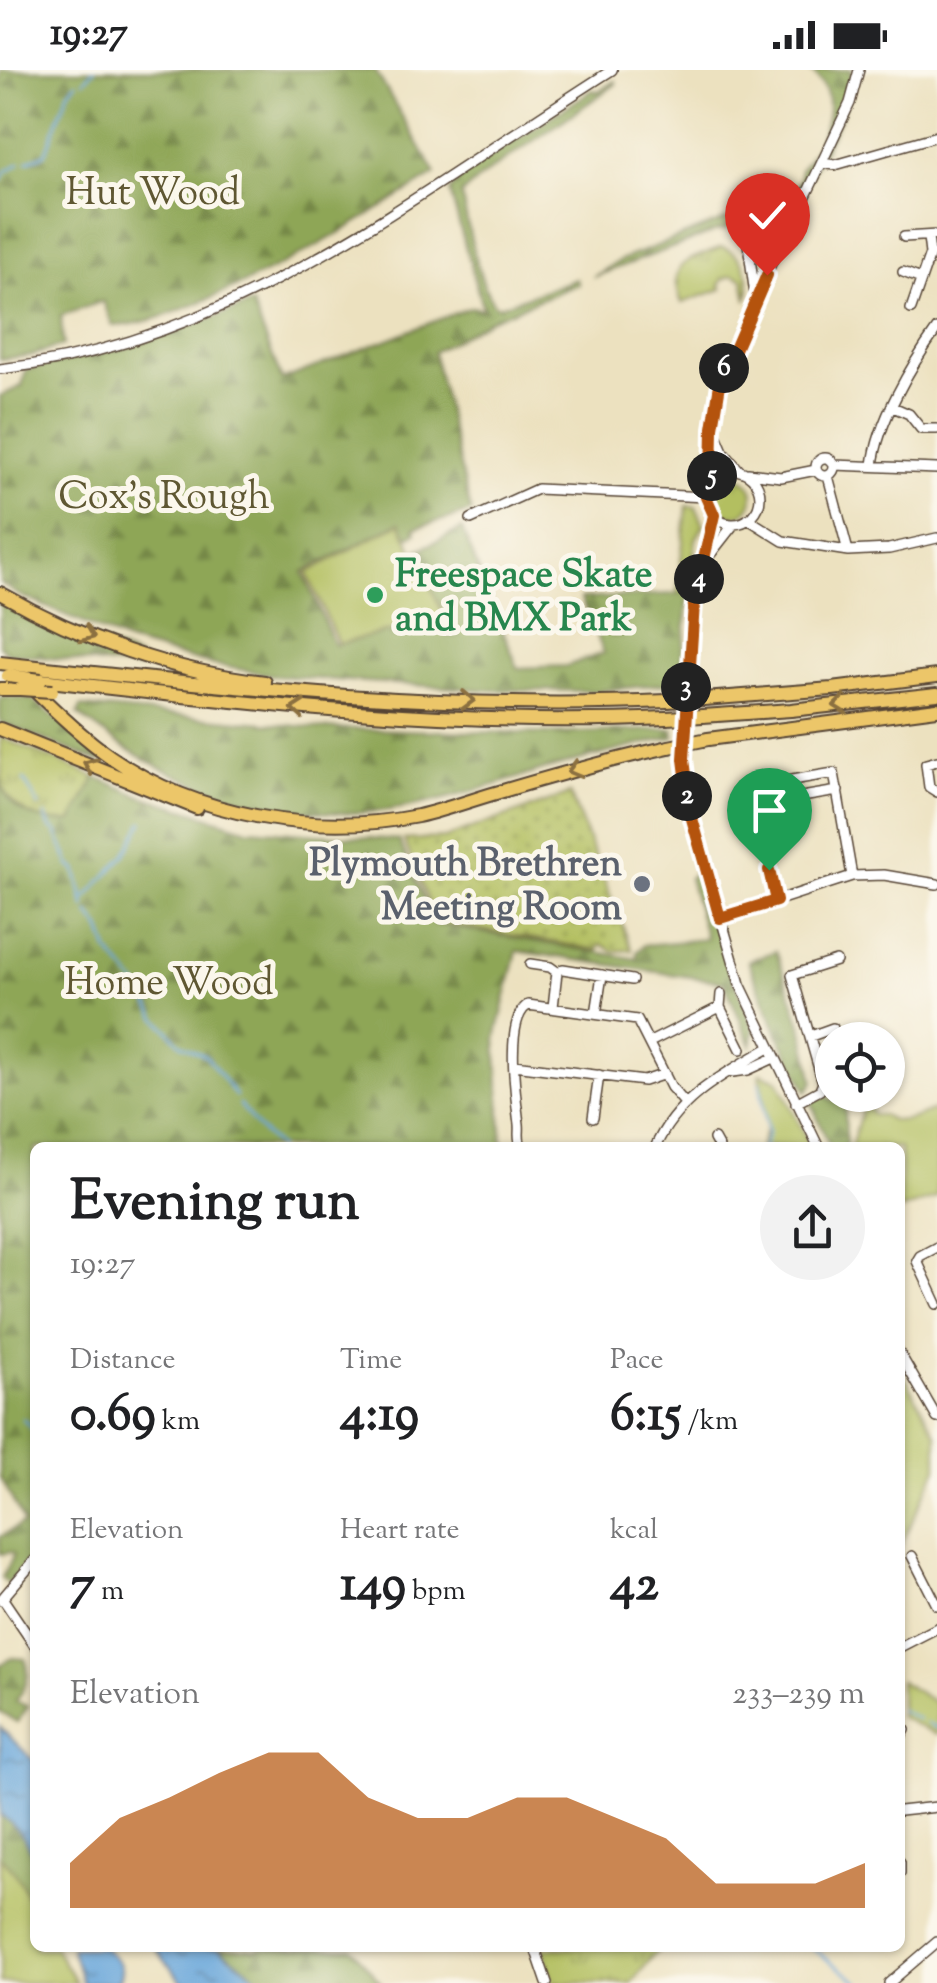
<!DOCTYPE html>
<html lang="en">
<head>
<meta charset="utf-8">
<style>
  :root { --surface:#fff; --page:#f2f2f2; --text:#202124; --muted:#757577; --accent:#b45309 }
  body { margin:0; font-family:"Sorts Mill Goudy",serif; background:var(--page); color:var(--text); height:100vh; display:flex; flex-direction:column; font-size:38px; white-space:nowrap }
  * { box-sizing:border-box; margin:0 }
  p { font-size:32px; color:var(--muted) }
  .icon { flex:none; width:55px; height:55px; fill:none; stroke:currentColor; stroke-width:2; stroke-linecap:round; stroke-linejoin:round }
  .map { position:relative; flex:1; overflow:hidden }
  .details { position:absolute; left:30px; top:1072px; width:875px; height:810px; display:flex; flex-direction:column; background:var(--surface); border-radius:15px; box-shadow:0 2px 8px #0004 }
  .details>* { flex:none }
  .controls { position:absolute; left:815px; top:952px; display:grid; gap:20px }
  .controls a { display:grid; place-items:center; width:90px; height:90px; border-radius:50%; background:var(--surface); box-shadow:0 2px 8px #0004; font-size:50px }
  .pin { position:absolute; display:grid; place-items:center; width:85px; height:85px; color:#fff; margin:-102px -42px; border-radius:50% 50% 50% 0; rotate:-45deg; box-shadow:0 0 10px #0007 }
  .pin .icon { rotate:45deg }
  .km { position:absolute; width:50px; height:50px; margin:-25px; border-radius:50%; background:#222; color:#fff; font-size:28px; line-height:50px; text-align:center }
  .round { display:grid; place-items:center; flex:none; width:105px; height:105px; border-radius:52px; background:var(--page) }
  .headline { display:flex; align-items:center; justify-content:space-between; height:170px; padding:0 40px }
  h1 { font-size:55px; font-weight:700; line-height:75px }
  .metrics { display:grid; grid-template-columns:repeat(3,1fr); gap:15px; height:170px; padding:10px 40px }
  .metrics div { display:grid; align-content:center }
  .metrics b { font-size:50px; font-weight:700 }
  .metrics small { font-size:28px; font-weight:400 }
  .metrics p { font-size:28px }
  .chart { height:280px; padding:20px 40px }
  .chart p { display:flex; justify-content:space-between }
  .chart svg { width:100%; height:180px; margin-top:10px; fill:var(--accent); opacity:.7 }
  .status { display:flex; justify-content:space-between; align-items:center; height:70px; padding:0 50px; background:var(--surface); direction:ltr }
  .status svg { height:28px; fill:currentColor }
  .map>svg:first-child { display:block }
</style>
</head>
<body>
<div class="status"><b>19:27</b><svg viewBox="0 0 49 12"><path d="M0 12V9h3v3zM5 12V6h3v6zM10 12V3h3v9zM15 12V0h3v12zM26 1h20v11H26zM47 4h2v5h-2z"/></svg></div>
<div class="map">
<svg width="937" height="1913" viewBox="0 0 937 1913">
  <defs>
    <pattern id="grass-tufts" width="24" height="20" patternUnits="userSpaceOnUse" patternTransform="scale(2.5)"><rect width="24" height="20" fill="#b3bf61"/><path d="M3 7l-1-3M5 7V3M7 7l1-3M15 17l-1-3M17 17v-4M19 17l1-3" fill="none" stroke="#939b4f"/></pattern>
    <pattern id="forest-firs" width="22" height="20" patternUnits="userSpaceOnUse" patternTransform="scale(2.5)"><rect width="22" height="20" fill="#8ea657"/><path d="M5 1l3.5 6h-7zM16 11l3.5 6h-7z" fill="#758747"/></pattern>
    <pattern id="garden-dots" width="8" height="8" patternUnits="userSpaceOnUse" patternTransform="scale(2.5)"><rect width="8" height="8" fill="#b3bf61"/><path d="M2 2h.1M6 6h.1" fill="none" stroke="#939b4f" stroke-width="1.8" stroke-linecap="round"/></pattern>
    <pattern id="water-ripples" width="26" height="14" patternUnits="userSpaceOnUse" patternTransform="scale(2.5)"><rect width="26" height="14" fill="#68a6da"/><path d="M2 4q2-2 4 0t4 0M15 11q2-2 4 0t4 0" fill="none" stroke="#5787b0"/></pattern>
  </defs>
  <rect width="100%" height="100%" fill="#fbf7ec"/>
  <filter id="ink" filterUnits="userSpaceOnUse"><feTurbulence type="fractalNoise" baseFrequency=".01" numOctaves="2"/><feDisplacementMap in="SourceGraphic" scale="20" xChannelSelector="R" yChannelSelector="G"/><feConvolveMatrix kernelMatrix="1 2 1 2 8 2 1 2 1" color-interpolation-filters="sRGB"/></filter>
  <filter id="wash" filterUnits="userSpaceOnUse"><feTurbulence type="fractalNoise" baseFrequency=".0048" numOctaves="4" result="noise"/><feDisplacementMap in="SourceGraphic" scale="40" xChannelSelector="R" yChannelSelector="G"/><feGaussianBlur stdDeviation="2.25" result="paint"/><feColorMatrix in="noise" values="0 0 0 0 0 0 0 0 0 0 0 0 0 0 0 0 0 1.4 0 .05"/><feComposite in="paint" operator="in"/></filter>
  <g filter="url(#wash)">
    <rect width="100%" height="100%" fill="#ece1bf"/>
    <!-- grass -->
    <path fill="url(#grass-tufts)" stroke="#777440" stroke-width="2.5" d="M722,177c22,6 31,32 25,53l-4,-21 -10,-4 -10,4 -3,6 2,4 -40,14c-16,-42 5,-42 40,-56z
      M713 426a20 20 0 1 1 40 0a20 20 0 1 1-40 0Z
      M687,436l9,1 8,18 -8,14 -7,54 -12,2z
      M0,667l96,40 -24,45c-36,1 -46,-5 -70,-31z
      M900,1611l37,23v31l-37,-18z
      M543,1878h117l-29,35h-78z"/>
    <!-- forest -->
    <path fill="url(#forest-firs)" stroke="#64683a" stroke-width="2.5" d="M0,0h375l61,104c-74,46 -147,92 -228,125 -32,13 -61,26 -95,27l-10,-25 -42,15 2,29 -29,10 -34,4z
      M809,0h43l-10,44 -47,92 -34,17 -44,8 -124,46 30,-18 162,-62c9,-8 17,-14 15,-27 22,-28 46,-74 9,-100z
      M615,11l1,3 -128,88 -27,22c6,25 18,98 36,113l79,-28 2,5 -87,35 -58,33 38,160 -56,16 1,5 -9,4 -8,-14 -96,49 31,73 110,-27 -30,-66 48,-23 56,139 48,-2 38,-13 -23,-54 108,-6 -9,89 -82,9 -109,-1 -212,-14 -67,-12 -83,-22 -108,-47 -19,-12v-187l22,-10 4,-16 102,-23 124,-43 30,76 189,-73 12,2 -33,-117 13,-18 130,-84 5,2z
      M0,528l141,61 4,6 -7,3 -131,-15 -7,-7z
      M0,627l32,2 71,58 -3,5 -100,-40z
      M81,637l238,21 232,6 122,-5 1,8c-43,10 -85,20 -127,32 -65,19 -133,44 -202,44 -100,0 -190,-38 -267,-99z
      M0,706c6,37 39,47 72,45l24,-44 42,18 110,34 151,11 35,84 203,35v-7l7,-7 62,-6 -17,-61 6,-5 9,9 26,88 24,60 -3,15 -27,-63 -207,-31 -21,87 7,109 -468,1v422l-9,-6 -18,20 -6,-6 12,-23 -3,-3 -11,2v-17l24,-14 -24,-47z
      M776,881l27,79 11,52 -7,9 -29,-57 -30,-73z
      M822,1024l13,7 10,-3 1,49h-16l-20,-47z
      M12,1588l13,1c7,15 0,29 -9,42l12,6 -11,15 -17,-10v-47z
      M0,1745c40,21 35,62 35,100 -14,-23 -13,-40 -35,-58z
      M219,1878h33l2,2 4,-2h94l29,35h-115z"/>
    <!-- park -->
    <path fill="#b3bf61" stroke="#777440" stroke-width="2.5" d="M400,453l45,94 -107,27 -31,-71z
      M760,1003l18,7 33,67h-51l7,-19z
      M870,1038l3,7h10c16,13 36,0 54,-6v88l-37,13v-62l-49,-1 11,-37z
      M900,1299l37,66v33l-37,79z
      M0,1787c26,21 35,57 35,91h20l21,35h-76z"/>
    <!-- garden -->
    <path fill="url(#garden-dots)" stroke="#777440" stroke-width="2.5" d="M570,724l62,156 -19,1 -12,-7 -3,6 -162,-28 -32,-82 41,-2z"/>
    <!-- water -->
    <path fill="url(#water-ripples)" stroke="#52687c" stroke-width="2.5" d="M0,1657l35,35v97c-5,-15 -20,-36 -35,-44z
      M71,1878h33c14,12 23,18 13,35h-35z
      M155,1878h63l48,35h-83z"/>
    <g fill="none" stroke-linecap="round" stroke-linejoin="round">
      <!-- stream -->
      <path stroke="#68a6da" stroke-width="2.5" d="M84,11l10,-11
        M27,91l18,-7 24,-63 8,-9
        M0,111l5,-9 15,-9
        M24,710l15,26
        M45,745l5,12 6,4 14,34 6,5 9,37
        M83,831l42,-46 18,-33
        M89,843l12,16 8,23 33,39 14,26 25,27 26,13 29,39
        M760,1013l8,49 -5,16
        M239,1034l20,25 20,19
        M23,1349l12,12
        M900,1640l18,9
        M926,1653l11,5
        M812,1878l48,35"/>
    </g>
  </g>
  <g filter="url(#ink)">
    <g fill="none" stroke-linecap="round" stroke-linejoin="round">
      <!-- minor casing -->
      <g stroke="#564536" stroke-width="12">
        <path id="minor" d="M822,93l13,2 102,-29
          M904,167l33,-2
          M774,173l30,-43 46,-97 9,-33
          M903,202l18,7
          M755,225l-7,-51 38,-25
          M911,239l19,-55 -2,-17
          M0,299c233,-25 420,-178 612,-299
          M893,337l16,7 12,15h16
          M714,360l9,21 16,19
          M816 397a9 9 0 1 1 18 0a9 9 0 1 1-18 0Z
          M834,395l103,4
          M873,396c4,-43 39,-102 64,-137
          M706 427a27 27 0 1 1 54 0a27 27 0 1 1-54 0Z
          M748,403l33,4 35,-7
          M828,406l20,75
          M712,410l3,-77 10,-37 50,-111 -1,-12
          M713,445l-19,88 -8,84 -2,72 7,56 49,169 79,164
          M471,449l66,-30 169,8
          M748,449l35,22 65,10 41,-2 48,-11
          M705,491l29,-37
          M937,691l-11,3 3,23 8,5
          M759,734l79,-13
          M776,831l-20,-115 78,-13 18,103
          M720,849l132,-43 32,-1 53,9
          M530,894l20,3 7,5 -4,35
          M563,899l69,11
          M721,924l-1,13 21,42
          M596,944l6,-39
          M811,966l22,-8
          M650,972l70,-35
          M514,995l130,16 21,-7
          M733,1002l15,-2 26,-12
          M796,1033l24,-13 3,-7 -31,-108 44,-14
          M593,1048l6,-43
          M714,1069l5,9
          M522,1078c-5,-9 -2,-15 -3,-24 -3,-26 -15,-105 9,-119l109,15 34,67 13,15
          M655,1078c21,-50 69,-74 114,-100
          M937,1177l-17,9 -3,5 20,43
          M900,1284l37,64
          M912,1486l25,49
          M3,1529l32,47
          M1,1530l34,-40
          M900,1577l37,-19
          M900,1668l5,-8
          M900,1741l37,-4
          M900,1792v11
          M535,1878l12,35
          M889,1913l48,-41"/>
      </g>
      <!-- highway casing -->
      <g stroke="#564536" stroke-width="16">
        <path id="highway" d="M0,523c80,46 173,79 265,89
          M28,596c212,23 425,45 639,35
          M41,610c208,24 415,48 625,38
          M30,616c25,25 52,51 81,71 86,60 205,79 307,59 30,-7 59,-18 88,-26 54,-16 108,-31 163,-43
          M0,619h20
          M704,629l128,-10 105,-13
          M703,646l88,-6 146,-16
          M0,659l197,79
          M708,669l229,-30"/>
      </g>
      <!-- minor -->
      <use href="#minor" stroke="#fff" stroke-width="9"/>
      <!-- highway -->
      <use href="#highway" stroke="#ecc669" stroke-width="12"/>
      <!-- highway-bridge casing -->
      <g stroke="#564536" stroke-width="16" stroke-linecap="butt">
        <path id="highway-bridge" d="M0,593l28,3
          M8,606l33,4
          M20,619l32,2
          M667,631l37,-2
          M666,648l37,-2
          M669,677l39,-8"/>
      </g>
      <!-- highway-bridge -->
      <use href="#highway-bridge" stroke="#ecc669" stroke-width="12"/>
    </g>
    <!-- one-way arrows -->
    <defs><path id="oneway-chevron" d="M-2-3.5L2.5 0L-2 3.5" fill="none" stroke-width="1.6" stroke-linecap="round" stroke-linejoin="round" transform="scale(2.5)"/></defs>
    <g stroke="#8b7040">
      <use href="#oneway-chevron" transform="translate(88 565) rotate(22)"/>
      <use href="#oneway-chevron" transform="translate(468 630) rotate(1)"/>
      <use href="#oneway-chevron" transform="translate(840 635) rotate(174)"/>
      <use href="#oneway-chevron" transform="translate(298 639) rotate(-175)"/>
      <use href="#oneway-chevron" transform="translate(90 695) rotate(-157)"/>
      <use href="#oneway-chevron" transform="translate(574 700) rotate(164)"/>
    </g>
  </g>
  <g fill="none" stroke-linecap="round" stroke-linejoin="round" filter="url(#ink)">
    <!-- route casing -->
    <g stroke="#fff" stroke-width="20">
      <path id="route" d="M767,205l-47,109 -7,44 -1,52 -6,17 8,18 -20,88 -10,156 7,56 29,103 56,-17 -7,-31"/>
    </g>
    <!-- route -->
    <use href="#route" stroke="#b45309" stroke-width="12"/>
  </g>
  <!-- markers -->
  <circle fill="#2e9e5b" stroke="#fbf7ec" stroke-width="4" cx="375" cy="525" r="10"/>
  <circle fill="#6b7280" stroke="#fbf7ec" stroke-width="4" cx="642" cy="814" r="10"/>
  <g text-anchor="middle" stroke-width="10" stroke-linejoin="round" paint-order="stroke">
    <!-- park labels -->
    <g font-size="38" fill="#5f5732" stroke="#fbf7ec">
      <text x="153" y="134">Hut Wood</text>
      <text x="164" y="438">Cox's Rough</text>
      <text x="169" y="924">Home Wood</text>
    </g>
    <!-- leisure labels -->
    <g font-size="38" font-weight="bold" fill="#27864d" stroke="#fbf7ec" text-anchor="start">
      <text x="395" y="516">Freespace Skate<tspan x="395" dy="44">and BMX Park</tspan></text>
    </g>
    <!-- worship labels -->
    <g font-size="38" font-weight="bold" fill="#5b616d" stroke="#fbf7ec" text-anchor="end">
      <text x="622" y="805">Plymouth Brethren<tspan x="622" dy="44">Meeting Room</tspan></text>
    </g>
  </g>
</svg>
<div class="controls">
<a><svg class="icon" aria-label="locate" viewBox="0 0 24 24"><circle cx="12" cy="12" r="6"/><path d="M12 2v4M12 18v4M2 12h4M18 12h4"/></svg></a>
</div>
<div class="pin" style="left:769px;top:800px;background:#1e9e55"><svg class="icon" aria-label="arrive" viewBox="0 0 24 24"><path d="M6 21V4h12l-3 4 3 4H6"/></svg></div>
<div class="pin" style="left:767px;top:205px;background:#d93025"><svg class="icon" aria-label="check" viewBox="0 0 24 24"><path d="M5 12l5 5 9-10"/></svg></div>
<b class="km" style="left:687px;top:726px">2</b>
<b class="km" style="left:686px;top:617px">3</b>
<b class="km" style="left:699px;top:509px">4</b>
<b class="km" style="left:712px;top:406px">5</b>
<b class="km" style="left:724px;top:298px">6</b>
<section class="details">
<div class="headline"><div><h1>Evening run</h1><p>19:27</p></div><a class="round"><svg class="icon" aria-label="share" viewBox="0 0 24 24"><path d="M12 15V3M7 8l5-5 5 5M5 13v7h14v-7"/></svg></a></div>
<div class="metrics">
<div><p>Distance</p><b>0.69<small> km</small></b></div>
<div><p>Time</p><b>4:19</b></div>
<div><p>Pace</p><b>6:15<small> /km</small></b></div>
</div>
<div class="metrics">
<div><p>Elevation</p><b>7<small> m</small></b></div>
<div><p>Heart rate</p><b>149<small> bpm</small></b></div>
<div><p>kcal</p><b>42</b></div>
</div>
<div class="chart"><p><span>Elevation</span>233–239 m</p>
<svg viewBox="0 0 160 44" preserveAspectRatio="none"><path d="M0 44V33L10 22L20 17L30 11L40 6L50 6L60 17L70 22L80 22L90 17L100 17L110 22L120 27L130 38L140 38L150 38L160 33V44z"/></svg>
</div>
</section>
</div>
</body>
</html>
